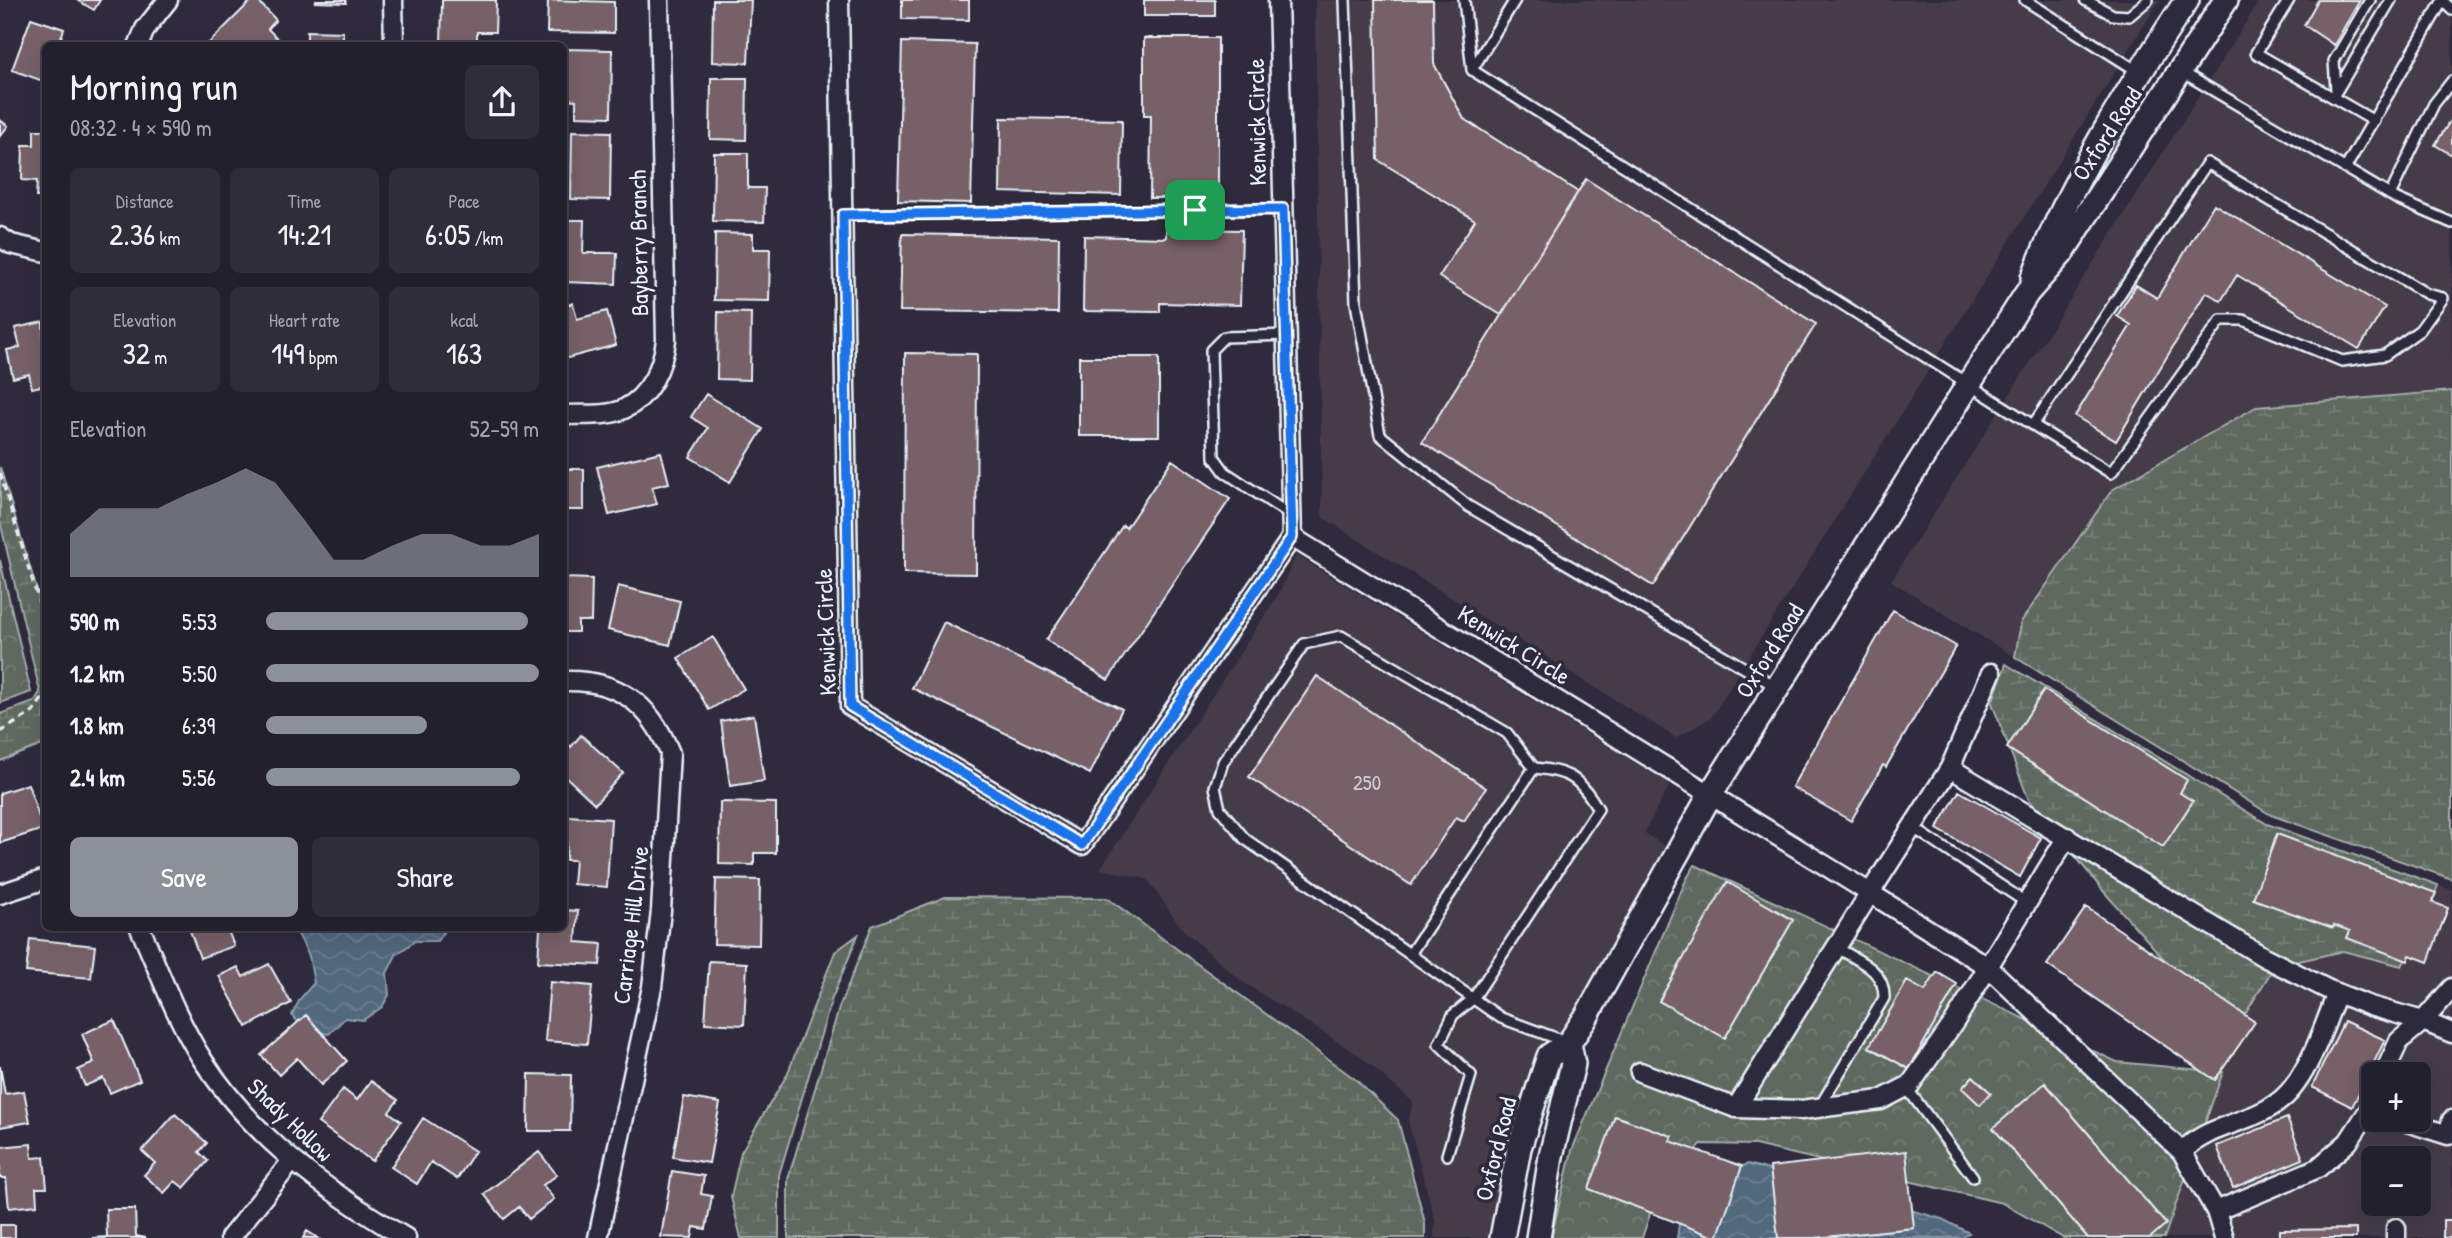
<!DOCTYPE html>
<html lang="en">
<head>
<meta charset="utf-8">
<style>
  :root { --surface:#23202e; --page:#2f2d3a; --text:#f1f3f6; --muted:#a3a3aa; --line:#403e4a; --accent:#8c9099 }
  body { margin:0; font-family:"Patrick Hand",sans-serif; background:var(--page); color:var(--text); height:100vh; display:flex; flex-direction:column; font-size:26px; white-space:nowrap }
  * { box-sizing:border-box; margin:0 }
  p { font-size:23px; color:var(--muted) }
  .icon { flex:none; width:38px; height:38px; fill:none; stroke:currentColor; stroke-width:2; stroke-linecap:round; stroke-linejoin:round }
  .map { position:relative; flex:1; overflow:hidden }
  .drawer { position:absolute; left:42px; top:42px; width:525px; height:889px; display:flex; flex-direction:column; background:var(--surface); border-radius:10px; box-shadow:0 7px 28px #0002,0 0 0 2px var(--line) }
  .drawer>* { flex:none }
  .controls { position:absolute; left:2361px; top:1062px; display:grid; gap:14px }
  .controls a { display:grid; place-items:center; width:70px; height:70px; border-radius:10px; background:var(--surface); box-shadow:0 7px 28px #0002,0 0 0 2px var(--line); font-size:35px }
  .pin { position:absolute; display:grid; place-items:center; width:60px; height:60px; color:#fff; margin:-30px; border-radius:14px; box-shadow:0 4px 10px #0006 }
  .round { display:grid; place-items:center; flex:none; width:74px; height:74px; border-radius:10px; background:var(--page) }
  .head { display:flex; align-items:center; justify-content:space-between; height:119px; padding:0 28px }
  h1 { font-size:38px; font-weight:600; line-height:52px }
  .metrics { display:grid; grid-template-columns:repeat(3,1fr); gap:10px; height:119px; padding:7px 28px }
  .metrics div { display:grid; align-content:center; border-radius:10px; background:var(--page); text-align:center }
  .metrics b { font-size:30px; font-weight:600 }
  .metrics small { font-size:19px; font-weight:400 }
  .metrics p { font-size:19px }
  .chart { height:196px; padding:14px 28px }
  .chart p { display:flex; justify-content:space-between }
  .chart svg { width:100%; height:126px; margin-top:7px; fill:var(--accent); opacity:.7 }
  .primary-button { display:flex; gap:14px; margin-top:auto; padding:14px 28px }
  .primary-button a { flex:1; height:80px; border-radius:10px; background:var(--accent); color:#fff; font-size:28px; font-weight:600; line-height:80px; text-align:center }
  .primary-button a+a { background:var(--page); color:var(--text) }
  ul { padding:0 28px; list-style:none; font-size:23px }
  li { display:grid; grid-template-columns:112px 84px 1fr; align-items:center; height:52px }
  li i { height:18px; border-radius:9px; background:var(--accent) }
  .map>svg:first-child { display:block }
</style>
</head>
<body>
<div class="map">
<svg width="2452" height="1238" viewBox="0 0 2452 1238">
  <defs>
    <pattern id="forest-crowns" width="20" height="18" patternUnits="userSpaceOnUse" patternTransform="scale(1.75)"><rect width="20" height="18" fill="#5e695e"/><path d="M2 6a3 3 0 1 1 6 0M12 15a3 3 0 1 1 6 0" fill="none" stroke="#757f76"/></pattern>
    <pattern id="wetland-marsh" width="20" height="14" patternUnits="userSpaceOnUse" patternTransform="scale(1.75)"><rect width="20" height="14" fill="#5e695e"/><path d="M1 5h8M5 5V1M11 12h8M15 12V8" fill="none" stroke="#757f76"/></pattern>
    <pattern id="water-waves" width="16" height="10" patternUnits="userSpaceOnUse" patternTransform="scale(1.75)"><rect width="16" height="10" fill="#51677d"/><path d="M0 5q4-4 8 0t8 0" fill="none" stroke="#6a7d90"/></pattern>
  </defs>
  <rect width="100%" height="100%" fill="#2f2a3d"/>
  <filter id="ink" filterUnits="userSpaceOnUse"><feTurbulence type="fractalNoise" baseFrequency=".0143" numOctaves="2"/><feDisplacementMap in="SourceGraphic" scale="14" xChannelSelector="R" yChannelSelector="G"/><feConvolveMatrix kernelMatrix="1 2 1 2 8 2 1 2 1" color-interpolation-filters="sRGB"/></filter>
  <g filter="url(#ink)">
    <!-- built -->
    <path fill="#453a4a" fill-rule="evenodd" d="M1315,0h845l-449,718 -35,20 -354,-221z
      M2260,0h192v879l-181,-64 -380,-234z
      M1296,555l374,229 -26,49 24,15 -92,164 -13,20 -7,1v4l-18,14 -29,92 -18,95h-57l1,-18 -27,-99 5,-19 -54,-47 -118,-74 -58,-51 -36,-51 -47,-10 179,-276z
      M2438,885l14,5v348h-288l77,-217 36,-59h18l48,-11 59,14 20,-36zM2373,1074h45v46h-45zM2373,1158h45v46h-45z"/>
    <!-- forest -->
    <path fill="url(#forest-crowns)" stroke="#a3adab" stroke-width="2" d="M0,560l31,132 -31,11z
      M1695,865l422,197 106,10 -59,166h-101l-61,-35 -247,-58 -54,-1 -49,64 -10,30h-91l21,-88 114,-270z"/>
    <!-- wetland -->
    <path fill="url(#wetland-marsh)" stroke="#a3adab" stroke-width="2" d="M2452,391v488l-181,-64 -256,-158 6,-35 91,-132 144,-83z
      M0,467l45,150v127l-45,17v-47l34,-12 6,-10 -40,-171z
      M2006,664l261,160 171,61 -16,44 -20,37 -59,-15 -48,11h-18l-36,59 -77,-62 -59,-66 -77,-95 -36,-95z
      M945,897l162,1 248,181 43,41 27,103v15h-637v-59l52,-174 32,-79z
      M858,935l-27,66 -52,174v63h-38l-10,-41 10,-45 46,-77 48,-123z"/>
    <!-- water -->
    <path fill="url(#water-waves)" stroke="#8d9eae" stroke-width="2" d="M295,928h151l-9,13h-22l-19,14 -9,18 2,22 -7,12 -19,13 -18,-2 -16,16 -23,-3 -14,-16 8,-16 14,-16 -5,-27z
      M1748,1164l194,55 27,14 -7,5h-285l7,-51z"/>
    <!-- building -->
    <path fill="#776067" stroke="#e8f1f8" stroke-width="2" d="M77,0h23l-6,10z
      M252,0h5l19,20 -8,9 10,10 -7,7h-65z
      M316,0h30v3l-31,-1z
      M442,0h54l-1,32h-18v14h-36z
      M548,0l66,2v31l-67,-1z
      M713,0h38l-3,63 -36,-1z
      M902,0h67v20l-67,-1z
      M1144,0h71v16h-71z
      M1375,0h58l1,64 30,55 114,73 -77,123 -62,-38 36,-57 -97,-60z
      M2318,0h42l-26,45 -30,-20z
      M31,18l33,11 -6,17h-12v36l-34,-12z
      M307,31l36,1v14h-36z
      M1144,38h74v160h-68l1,-83h-7z
      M902,42l73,2 -4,159 -73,-2z
      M564,49l48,1 -1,67 -35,-1v-16l-12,-1z
      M711,78h36l-1,62 -36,-1z
      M1001,118l121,2 -1,75 -121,-3z
      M2452,118v37l-17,-10z
      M0,120l8,6 -8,10z
      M34,130h12v67h-10l1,-16 -15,-1 1,-35h11z
      M572,131l39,1 -1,68 -39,-1z
      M714,153h34v35h17l-1,34 -51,-1z
      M1586,179l230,145 -163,262 -231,-144z
      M2214,204l171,103 -26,42 -122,-74 -16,26 -15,-9 -90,149 -41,-25 56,-91 -14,-9 19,-31 21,13z
      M564,220h20l-1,33h34l-1,31 -52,-2z
      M1166,229l76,1 -2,75 -80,-2v9l-77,-1 1,-75 82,2z
      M715,233l38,1v15h17l-1,52 -55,-1z
      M902,234l157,3 -1,76 -158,-2z
      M573,303l4,16 30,-8 9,34 -52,14v-53z
      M718,312l33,1 -1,67 -33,-1z
      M43,322l3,63 -14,3 -3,-14 -16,4 -6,-28 13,-3 -5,-19z
      M905,353l72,1 -1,220 -72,-1z
      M1079,357h80v79h-80z
      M706,394l57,35 -33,53 -40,-25 18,-29 -17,-11z
      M661,452l8,31 -17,4 5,17 -48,11 -12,-48z
      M1172,460l58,39 -122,181 -62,-40 77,-115 3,3z
      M564,469h20v41h-20z
      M564,578l28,1 -1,42h-13v11h-14z
      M618,586l62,15 -10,44 -62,-15z
      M1893,610l63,36 -70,121 -3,-2 -32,56 -59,-34z
      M944,622l178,87 -32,65 -178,-86z
      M713,637l31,52 -35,21 -31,-52z
      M1317,676l169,112 -22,33 -8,-4 -45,68 -162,-108z
      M2044,690l143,90 -7,13 13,8 -30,46 -156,-99z
      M754,715l10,66 -34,5 -9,-65z
      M581,735l42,38 -28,31 -31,-29v-35l7,7z
      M28,784l15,45 -43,14v-50z
      M1959,791l82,47 -21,39 -83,-48z
      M720,802l56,1v50h-22v12l-35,-1z
      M568,816l43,3 -4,68 -34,-3 2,-24h-9z
      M2277,834l159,59 -4,9 16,6 -20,54 -18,-7 -2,6 -61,-23 3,-7 -16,-6 -1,3 -80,-29z
      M716,879l44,1 -1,65 -45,-1z
      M1727,882l66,38 -68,118 -66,-37z
      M2086,907l169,115 -40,58 -168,-115z
      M564,910l14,1 -2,31 26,2 -2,21 -62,-3 2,-34h24z
      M189,928h38l7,18 -34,12z
      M30,939l65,7 -4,32 -65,-6z
      M709,961l38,2 -3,62 -39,-2z
      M269,964l22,39 -44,24 -28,-51 19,-9 5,10z
      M1937,972l20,12 -48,85 -40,-22 38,-66 18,10z
      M550,982l42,4 -5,58 -42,-3z
      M306,1015l41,46 -26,24 -24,-27 -18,17 -18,-20z
      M114,1020l26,60 -30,13 -7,-15 -18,8 -7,-16 16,-7 -12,-29z
      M2344,1021l41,19 -33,67 -40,-20z
      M0,1066l5,28 19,-3 6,31 -30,5z
      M529,1074l42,1 -1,56h-42z
      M1973,1076l18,17 -11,12 -18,-17z
      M371,1081l27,19 -9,12 12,9 -29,40 -54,-38 25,-34 14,11z
      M2045,1083l121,141 -16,14h-62l-95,-110z
      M684,1097l36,6 -11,60 -36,-6z
      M175,1114l32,29 -8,9 9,9 -24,27 -9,-7 -11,12 -20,-18 11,-12 -13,-12z
      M1615,1116l57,20 -2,5 72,25 -25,72 -128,-49z
      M423,1118l52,33 -18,28 -26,-17 -14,22 -26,-17z
      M2287,1118l16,41 -70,29 -16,-42z
      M31,1144l1,14 12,-1 3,31h-11l1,17 -28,3 -3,-30h-6v-31z
      M1906,1151l8,77 -99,10h-37l-8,-71z
      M539,1152l18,23 -14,10 11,14 -25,20 -10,-12 -15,12 -20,-25z
      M672,1171l32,5 -3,18 11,2 -6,33 -12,-2 -2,11 -31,-1z
      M106,1209h29l1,27 10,2h-54l15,-1z
      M2443,1220h9v18h-9z
      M0,1225h15v13h-15z
      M2356,1229v9h-76v-8z
      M307,1231l11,7h-15z"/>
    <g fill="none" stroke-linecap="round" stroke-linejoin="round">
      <!-- service casing -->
      <g stroke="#e8f1f8" stroke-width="14">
        <path id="service" d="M1345,0l11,303 24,132 88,71 309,181
          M1464,0l8,70
          M1515,0l-43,70 561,355 174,-262 220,131 16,4 -23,32 -35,25 -43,6 -99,-41h-22l-110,153 -78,-48
          M2025,0l114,72
          M2085,0l28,15 16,1 19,-16
          M2289,0l-33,53 118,68
          M2443,1l9,9
          M2182,72l215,127 55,24
          M2336,90l-2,-29 36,-61
          M2333,97l58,-97
          M2345,169l98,-169
          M2390,195l44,-91 18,-23
          M843,215l440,-6
          M1287,335l-63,2 -13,13 3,107 11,15 65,43
          M1912,827l115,76
          M1410,954l124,-186
          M1906,1087l67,90
          M1820,1106l64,-108c1,-29 -26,-37 -48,-51
          M1447,1155l24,-80 -32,-31 14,-29 20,-16 125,-190c-18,-31 -29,-38 -64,-41l-27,-35 -166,-97 -37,8 -81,118 -8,25 5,22 25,30 256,179 63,23"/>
      </g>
      <!-- minor casing -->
      <g stroke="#e8f1f8" stroke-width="23">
        <path id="minor" d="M393,0l1,46
          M839,0l11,706 232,139 210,-308
          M1278,0l14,537 578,356 80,-125 314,189 63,32 43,17 53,15 29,-33
          M138,46l7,-17 23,-29
          M0,237l11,7 35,8
          M564,415c17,-1 44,2 60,-6 26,-13 39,-43 42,-69l-7,-340
          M564,681c53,-2 86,22 106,72l-9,158 -9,76 -54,251
          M1950,768l41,-95
          M0,894l46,-15
          M140,928c19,43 36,90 62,131 51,79 124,132 204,179
          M2337,993c-12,31 -29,84 -55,106 -29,25 -73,24 -100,53l34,59 102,-43 30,-26 21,-32
          M1640,1072l96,36 65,2 80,-10 29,-15 45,-64 112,-184
          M2384,1074l15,-33 24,-20 29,12
          M1736,1108l134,-215 118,74 194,185
          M2401,1120l47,15 4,-15
          M2216,1211l8,27
          M230,1238l62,-77
          M2396,1238v-10"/>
      </g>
      <!-- tertiary casing -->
      <g stroke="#e8f1f8" stroke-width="28">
        <path id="tertiary" d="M2033,278c36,-94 98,-194 154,-278
          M1502,1238l17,-90 30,-92 20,-13 16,-24 125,-224 260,-413 57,-89 34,-39 165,-254
          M1538,1238l13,-82 22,-92 -4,-21"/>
      </g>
      <!-- path -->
      <path stroke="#e8f1f8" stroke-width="3.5" stroke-dasharray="7 5" stroke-linecap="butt" d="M0,473l46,152
        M0,732l33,-20 13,-19"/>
      <!-- service -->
      <use href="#service" stroke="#2f2a3d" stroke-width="9"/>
      <!-- minor -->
      <use href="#minor" stroke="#2f2a3d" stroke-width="18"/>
      <!-- tertiary -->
      <use href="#tertiary" stroke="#2f2a3d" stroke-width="23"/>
    </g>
  </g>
  <g fill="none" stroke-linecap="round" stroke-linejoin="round" filter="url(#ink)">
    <!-- route casing -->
    <g stroke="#fff" stroke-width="14">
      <path id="route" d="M1283,209l9,328 -210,308 -232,-139 -7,-491z"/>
    </g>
    <!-- route -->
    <use href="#route" stroke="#1a73e8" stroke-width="9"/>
  </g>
  <g text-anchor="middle" stroke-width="7" stroke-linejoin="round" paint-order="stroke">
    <!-- number labels -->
    <g font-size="21" fill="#cccdd4">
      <text x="1367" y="790">250</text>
    </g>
    <!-- street labels -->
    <g font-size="24" fill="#e8f1f8" stroke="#2f2a3d">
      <text transform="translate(1257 122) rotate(-91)" y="8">Kenwick Circle</text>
      <text transform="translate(2107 134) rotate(-57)" y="8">Oxford Road</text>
      <text transform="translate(639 243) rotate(-91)" y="8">Bayberry Branch</text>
      <text transform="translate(826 632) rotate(-92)" y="8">Kenwick Circle</text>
      <text transform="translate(1514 645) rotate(32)" y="8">Kenwick Circle</text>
      <text transform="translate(1770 651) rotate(-58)" y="8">Oxford Road</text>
      <text transform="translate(631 925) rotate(-83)" y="8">Carriage Hill Drive</text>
      <text transform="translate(290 1120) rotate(44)" y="8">Shady Hollow</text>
      <text transform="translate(1496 1149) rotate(-76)" y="8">Oxford Road</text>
    </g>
  </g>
</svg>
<div class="controls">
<a>+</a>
<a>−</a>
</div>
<div class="pin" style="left:1195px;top:210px;background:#1e9e55"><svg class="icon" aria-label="arrive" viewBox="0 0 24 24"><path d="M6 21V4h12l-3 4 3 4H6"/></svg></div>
<section class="drawer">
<div class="head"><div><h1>Morning run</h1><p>08:32 · 4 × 590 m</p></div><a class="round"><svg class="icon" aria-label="share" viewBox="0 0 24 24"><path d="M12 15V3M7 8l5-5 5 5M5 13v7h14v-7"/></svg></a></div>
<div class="metrics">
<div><p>Distance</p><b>2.36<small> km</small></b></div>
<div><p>Time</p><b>14:21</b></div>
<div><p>Pace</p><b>6:05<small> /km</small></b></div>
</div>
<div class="metrics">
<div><p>Elevation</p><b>32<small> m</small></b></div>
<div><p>Heart rate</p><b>149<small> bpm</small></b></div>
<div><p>kcal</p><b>163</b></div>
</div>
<div class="chart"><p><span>Elevation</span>52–59 m</p>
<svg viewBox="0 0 160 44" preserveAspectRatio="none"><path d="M0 44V29L10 20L20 20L30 20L40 15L50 11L60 6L70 11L80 24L90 38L100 38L110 33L120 29L130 29L140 33L150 33L160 29V44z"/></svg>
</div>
<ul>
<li><b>590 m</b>5:53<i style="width:96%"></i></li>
<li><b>1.2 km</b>5:50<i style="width:100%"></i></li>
<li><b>1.8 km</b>6:39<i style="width:59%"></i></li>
<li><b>2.4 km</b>5:56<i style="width:93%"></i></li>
</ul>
<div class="primary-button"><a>Save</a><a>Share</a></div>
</section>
</div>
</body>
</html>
